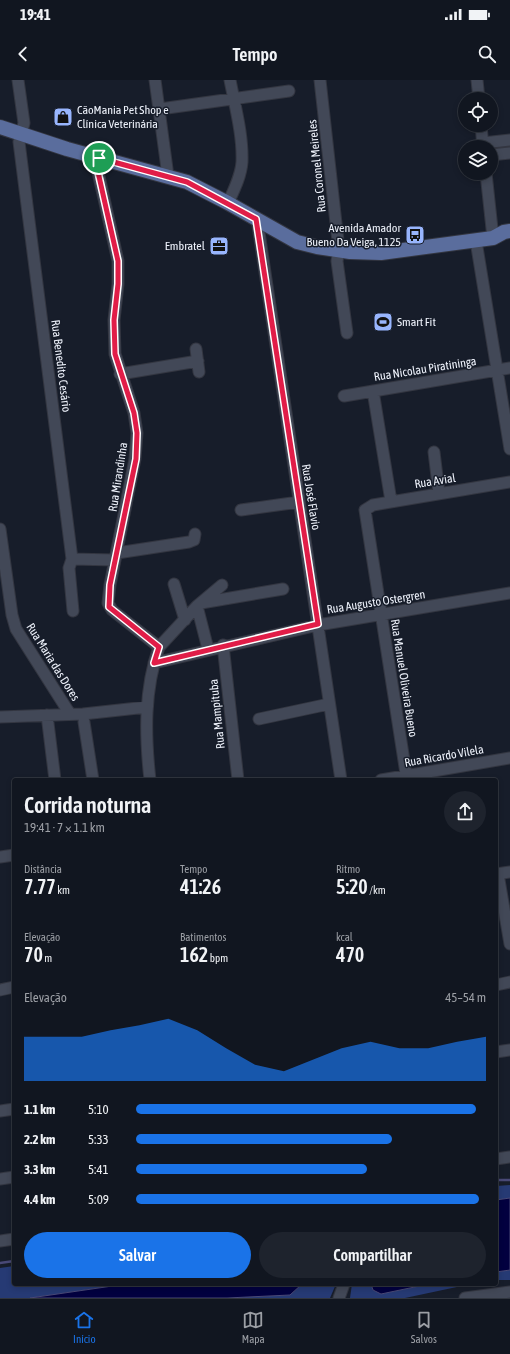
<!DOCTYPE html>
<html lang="pt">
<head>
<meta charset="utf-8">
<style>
  :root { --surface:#111620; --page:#1e232d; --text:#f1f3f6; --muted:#9c9fa5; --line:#30353e; --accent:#1a73e8 }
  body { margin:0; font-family:"Asap Condensed",sans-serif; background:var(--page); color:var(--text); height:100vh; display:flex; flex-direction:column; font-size:15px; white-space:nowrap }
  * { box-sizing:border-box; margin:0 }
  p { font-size:13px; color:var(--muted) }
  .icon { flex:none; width:22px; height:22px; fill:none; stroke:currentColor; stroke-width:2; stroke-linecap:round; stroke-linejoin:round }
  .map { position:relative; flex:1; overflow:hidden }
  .details { position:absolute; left:12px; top:698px; width:486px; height:508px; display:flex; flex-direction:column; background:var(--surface); border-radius:4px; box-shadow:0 2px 6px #0003,0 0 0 1px var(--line) }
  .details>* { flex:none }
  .tools { position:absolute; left:458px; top:12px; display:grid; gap:8px }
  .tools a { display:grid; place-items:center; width:40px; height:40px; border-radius:50%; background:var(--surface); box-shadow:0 2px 6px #0003,0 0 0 1px var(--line); font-size:20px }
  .pin { position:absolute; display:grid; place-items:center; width:34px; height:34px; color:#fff; margin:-17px; border:2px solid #fff; border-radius:50%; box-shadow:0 1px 4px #0007 }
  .round { display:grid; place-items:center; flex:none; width:42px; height:42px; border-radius:21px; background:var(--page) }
  .summary { display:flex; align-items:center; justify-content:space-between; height:68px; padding:0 12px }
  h1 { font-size:22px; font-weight:600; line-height:30px }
  .metrics { display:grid; grid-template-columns:repeat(3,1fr); gap:6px; height:68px; padding:4px 12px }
  .metrics div { display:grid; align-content:center }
  .metrics b { font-size:20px; font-weight:600 }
  .metrics small { font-size:11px; font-weight:400 }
  .metrics p { font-size:11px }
  .chart { height:112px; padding:8px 12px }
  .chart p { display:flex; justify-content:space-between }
  .chart svg { width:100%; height:72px; margin-top:4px; fill:var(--accent); opacity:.7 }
  .action { display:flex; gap:8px; margin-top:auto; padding:8px 12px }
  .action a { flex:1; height:46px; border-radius:24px; background:var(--accent); color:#fff; font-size:16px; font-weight:600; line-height:46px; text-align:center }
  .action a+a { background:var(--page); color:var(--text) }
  ul { padding:0 12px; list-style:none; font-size:13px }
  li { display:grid; grid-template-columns:64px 48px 1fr; align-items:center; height:30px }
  li i { height:10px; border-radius:5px; background:var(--accent) }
  .status { display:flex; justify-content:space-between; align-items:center; height:28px; padding:0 20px; background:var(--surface); direction:ltr }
  .status svg { height:11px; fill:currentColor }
  header { display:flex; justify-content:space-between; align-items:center; height:52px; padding:0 12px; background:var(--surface); font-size:18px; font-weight:600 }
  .tab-bar { display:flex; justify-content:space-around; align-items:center; height:56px; border-top:1px solid var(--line); background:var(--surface); font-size:11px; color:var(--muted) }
  .tab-bar a { display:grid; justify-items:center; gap:2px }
  .tab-bar .active { color:var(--accent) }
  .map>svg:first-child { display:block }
</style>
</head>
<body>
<div class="status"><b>19:41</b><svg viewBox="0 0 49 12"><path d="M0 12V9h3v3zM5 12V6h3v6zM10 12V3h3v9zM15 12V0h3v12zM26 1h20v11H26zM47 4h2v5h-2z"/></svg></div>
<header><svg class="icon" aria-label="back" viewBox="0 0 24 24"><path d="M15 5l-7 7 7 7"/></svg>Tempo<svg class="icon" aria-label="search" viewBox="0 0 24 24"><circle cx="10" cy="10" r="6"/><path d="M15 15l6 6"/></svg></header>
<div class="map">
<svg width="510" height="1218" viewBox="0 0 510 1218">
  <rect width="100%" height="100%" fill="#171d2a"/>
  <!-- green -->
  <path fill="#263a74" d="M510,1105v13l-14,2v-14z
    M14,1186v18h112l-96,14h-30v-30z
    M510,1190v10h-14v-8z
    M302,1204h34l-6,14h-103l63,-3z
    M352,1204h19l2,6 8,4 48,-10h42l-66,14h-55z"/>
  <!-- water -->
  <path fill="#02003f" stroke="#494977" d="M510,1118v72l-14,2v-72z
    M126,1204h176l-12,11 -63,3h-197z
    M371,1204h58l-48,10 -8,-4z"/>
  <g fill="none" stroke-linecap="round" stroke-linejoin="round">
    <!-- stream -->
    <path stroke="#494977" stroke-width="2.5" d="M496,1100h14
      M0,1183l14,-2"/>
    <!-- minor casing -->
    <g stroke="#333641" stroke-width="13">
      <path id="minor" d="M18,0l6,43 -5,19 53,417 43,1
        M155,0l13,96
        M320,0l19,170 -2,11 10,72
        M477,0l2,19
        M160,29l129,-18
        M481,45l2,22
        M483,63l27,-3
        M491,75l19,-2
        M99,78l-1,14 20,89v23l-4,36 1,34 19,59 3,20 -2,26 -25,126 -2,18 4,7 47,37c-15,43 -14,88 -9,133
        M486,93l7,65
        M228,123c6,-13 13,-27 14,-41 1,-27 -7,-56 -12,-82
        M257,139l84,561
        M476,161l34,208
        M196,269l3,23
        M120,294l78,-13
        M373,311l18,110
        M344,316l166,-28
        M434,372l5,41
        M241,430l58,-8
        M0,449l12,86 4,14 54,85
        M117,473l72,-11 5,-2 1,-6
        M72,479l-3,9 4,43
        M174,504l11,36
        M201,523l82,-14
        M197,526l11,43
        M223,565l15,135
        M159,567l38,-41 25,-21
        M154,583l164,-38 192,-32
        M47,635l8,65
        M0,637l83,-3 64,-7
        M259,639l70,-15
        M84,642l9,58
        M381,700l129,-22
        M407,700l-42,-270 8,-5 137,-23
        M0,777l14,-2
        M496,794l14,-2
        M498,794l12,70
        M496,905l14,-3
        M0,910l14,-3
        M496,972l14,-2
        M0,1031l14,-2
        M496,1079l14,-2
        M0,1099l14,-2
        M0,1161l14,-2
        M339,1218l5,-14
        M465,1218l45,-6"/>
    </g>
    <!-- major casing -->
    <g stroke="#333641" stroke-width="16">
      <path id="major" d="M0,47l67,22 120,33 41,21 69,39 20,5 33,5 31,1 112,-15 11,-6 6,-1"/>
    </g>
    <!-- minor -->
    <use href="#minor" stroke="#424857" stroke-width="11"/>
    <!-- major -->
    <use href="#major" stroke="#5a6d9d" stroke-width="14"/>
  </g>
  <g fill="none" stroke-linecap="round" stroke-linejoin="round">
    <!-- route casing -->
    <g stroke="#fff" stroke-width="8">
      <path id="route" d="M99,78l88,24 69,37 62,405 -164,39 5,-16 -50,-40 1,-22 26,-126 1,-26 -3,-20 -19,-59 -1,-34 4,-36v-23l-20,-89z"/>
    </g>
    <!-- route -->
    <use href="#route" stroke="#e11d48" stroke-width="5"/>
  </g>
  <!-- icons -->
  <defs>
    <g id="shop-square" transform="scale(1)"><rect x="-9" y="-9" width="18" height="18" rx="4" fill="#98b5fd" stroke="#171d2a"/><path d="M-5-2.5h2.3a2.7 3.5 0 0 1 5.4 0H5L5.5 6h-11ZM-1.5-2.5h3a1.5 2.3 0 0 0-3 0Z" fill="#111"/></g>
    <g id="bus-square" transform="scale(1)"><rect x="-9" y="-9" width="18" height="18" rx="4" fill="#98b5fd" stroke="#171d2a"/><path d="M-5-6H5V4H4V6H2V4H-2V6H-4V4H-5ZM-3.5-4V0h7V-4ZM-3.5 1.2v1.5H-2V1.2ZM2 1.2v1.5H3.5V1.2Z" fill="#111"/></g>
    <g id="office-square" transform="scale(1)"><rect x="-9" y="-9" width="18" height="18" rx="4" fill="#98b5fd" stroke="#171d2a"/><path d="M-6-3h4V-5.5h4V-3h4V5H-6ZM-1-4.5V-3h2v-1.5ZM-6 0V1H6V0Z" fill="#111"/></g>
    <g id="stadium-square" transform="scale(1)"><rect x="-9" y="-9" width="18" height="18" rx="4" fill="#98b5fd" stroke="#171d2a"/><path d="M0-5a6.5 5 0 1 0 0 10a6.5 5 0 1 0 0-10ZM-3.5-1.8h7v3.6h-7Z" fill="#111"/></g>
  </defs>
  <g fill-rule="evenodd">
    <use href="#shop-square" x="63" y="37"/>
    <use href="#bus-square" x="415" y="155"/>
    <use href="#office-square" x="219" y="166"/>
    <use href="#stadium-square" x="383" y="242"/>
  </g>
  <g text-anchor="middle" stroke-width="3" stroke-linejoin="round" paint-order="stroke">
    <!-- poi labels -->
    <g font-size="12" fill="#eef2fb" stroke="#171d2a" text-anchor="start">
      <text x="77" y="34">CãoMania Pet Shop e<tspan x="77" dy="14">Clínica Veterinária</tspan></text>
      <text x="401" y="152" text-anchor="end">Avenida Amador<tspan x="401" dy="14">Bueno Da Veiga, 1125</tspan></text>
      <text x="205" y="170" text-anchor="end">Embratel</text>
      <text x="397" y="246">Smart Fit</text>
    </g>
    <!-- street labels -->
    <g font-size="12" fill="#eef2fb" stroke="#171d2a">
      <text transform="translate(317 86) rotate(-96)" y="4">Rua Coronel Meireles</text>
      <text transform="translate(61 286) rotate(83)" y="4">Rua Benedito Cesário</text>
      <text transform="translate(425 289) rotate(-9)" y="4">Rua Nicolau Piratininga</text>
      <text transform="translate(118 397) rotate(-81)" y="4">Rua Mirandinha</text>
      <text transform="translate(435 401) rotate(-9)" y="4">Rua Avial</text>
      <text transform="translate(311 417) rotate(81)" y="4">Rua José Flavio</text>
      <text transform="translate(376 522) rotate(-9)" y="4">Rua Augusto Ostergren</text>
      <text transform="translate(53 582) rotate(58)" y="4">Rua Maria das Dores</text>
      <text transform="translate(404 598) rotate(81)" y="4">Rua Manuel Oliveira Bueno</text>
      <text transform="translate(217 634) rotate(-96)" y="4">Rua Mampituba</text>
      <text transform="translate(444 676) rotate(-10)" y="4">Rua Ricardo Vilela</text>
    </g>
  </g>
</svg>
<div class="tools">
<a><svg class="icon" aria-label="locate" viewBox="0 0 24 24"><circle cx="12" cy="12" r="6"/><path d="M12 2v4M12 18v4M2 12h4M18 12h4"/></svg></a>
<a><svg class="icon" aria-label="layers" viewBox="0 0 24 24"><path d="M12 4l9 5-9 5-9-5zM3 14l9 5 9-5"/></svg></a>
</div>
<div class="pin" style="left:99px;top:78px;background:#1e9e55"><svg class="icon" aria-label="arrive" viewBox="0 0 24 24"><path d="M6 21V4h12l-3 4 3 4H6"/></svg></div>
<section class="details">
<div class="summary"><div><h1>Corrida noturna</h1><p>19:41 · 7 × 1.1 km</p></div><a class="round"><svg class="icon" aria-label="share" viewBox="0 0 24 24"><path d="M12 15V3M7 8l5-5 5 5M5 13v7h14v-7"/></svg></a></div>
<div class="metrics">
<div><p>Distância</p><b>7.77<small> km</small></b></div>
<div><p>Tempo</p><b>41:26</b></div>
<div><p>Ritmo</p><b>5:20<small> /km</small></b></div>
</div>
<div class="metrics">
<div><p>Elevação</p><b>70<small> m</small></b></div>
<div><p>Batimentos</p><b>162<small> bpm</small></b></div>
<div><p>kcal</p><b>470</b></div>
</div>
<div class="chart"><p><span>Elevação</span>45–54 m</p>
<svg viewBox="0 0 160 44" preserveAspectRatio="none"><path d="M0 44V17L10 17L20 17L30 13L40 10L50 6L60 13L70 24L80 34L90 38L100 31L110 24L120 20L130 24L140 24L150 20L160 17V44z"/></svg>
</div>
<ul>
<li><b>1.1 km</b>5:10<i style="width:97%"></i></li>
<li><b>2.2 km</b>5:33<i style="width:73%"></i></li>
<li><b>3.3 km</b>5:41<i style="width:66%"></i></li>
<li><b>4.4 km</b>5:09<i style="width:98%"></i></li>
</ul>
<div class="action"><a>Salvar</a><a>Compartilhar</a></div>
</section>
</div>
<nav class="tab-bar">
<a class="active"><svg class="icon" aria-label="home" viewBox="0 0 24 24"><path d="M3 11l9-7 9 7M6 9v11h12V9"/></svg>Início</a>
<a><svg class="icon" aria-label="map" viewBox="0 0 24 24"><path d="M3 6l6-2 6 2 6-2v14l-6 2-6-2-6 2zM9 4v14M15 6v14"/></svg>Mapa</a>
<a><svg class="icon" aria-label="saved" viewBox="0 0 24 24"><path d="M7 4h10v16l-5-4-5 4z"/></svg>Salvos</a>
</nav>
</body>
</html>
